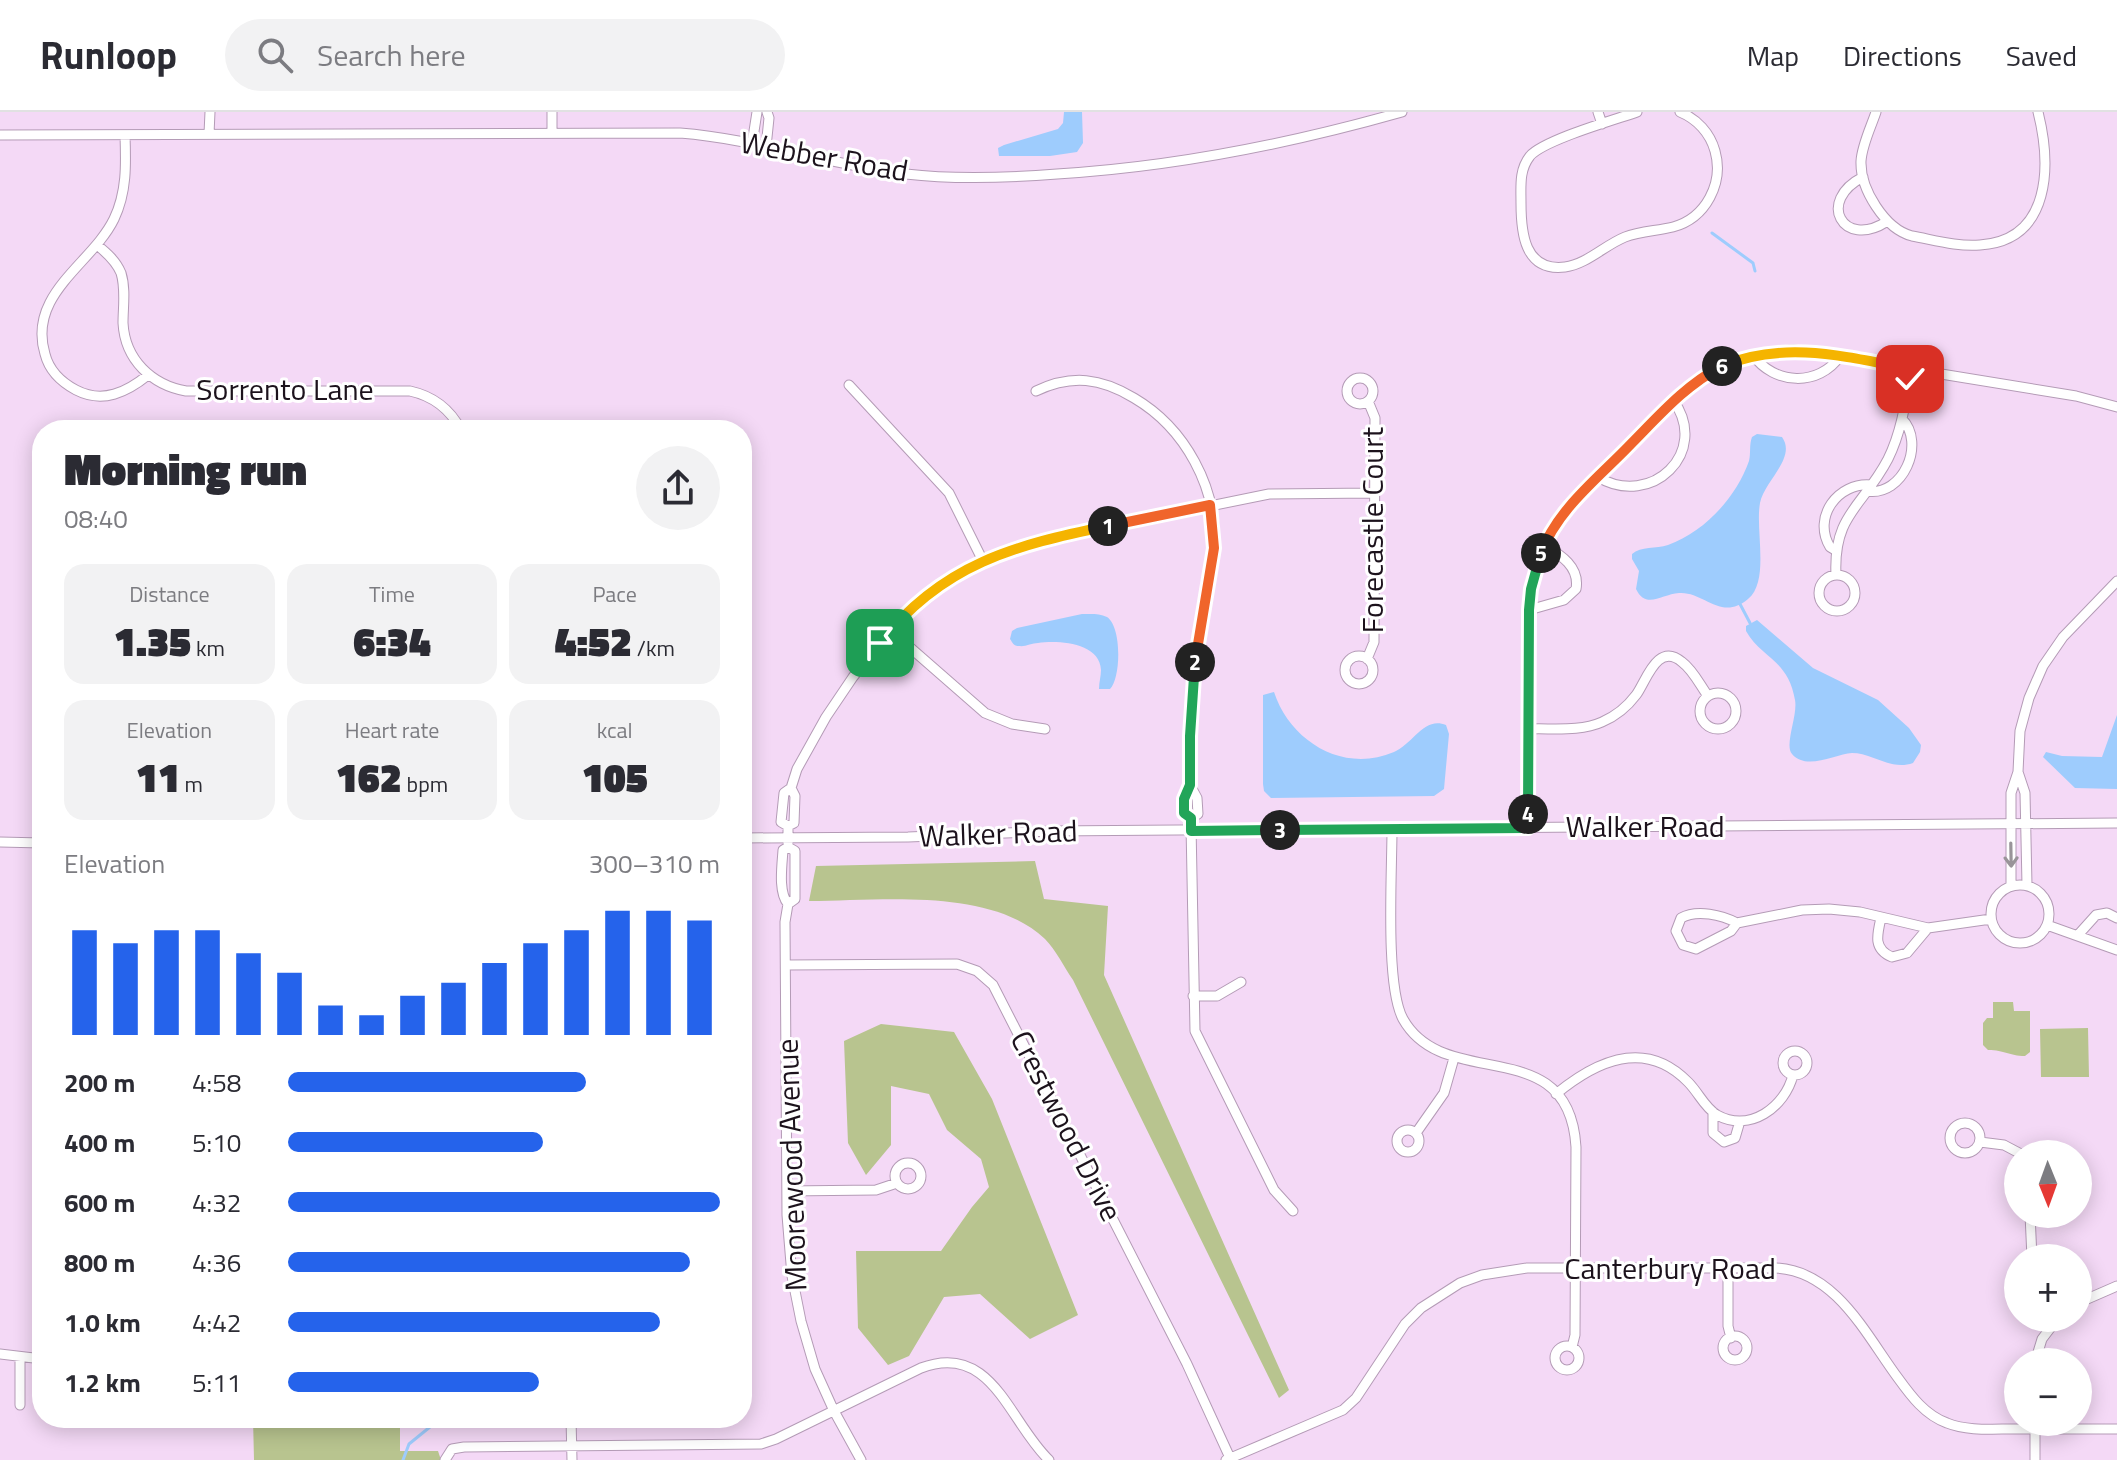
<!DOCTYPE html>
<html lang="en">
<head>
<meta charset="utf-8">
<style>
  :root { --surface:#fff; --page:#f2f2f3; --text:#2b2b33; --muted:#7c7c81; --line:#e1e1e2; --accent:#2563eb }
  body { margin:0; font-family:"Titillium Web",sans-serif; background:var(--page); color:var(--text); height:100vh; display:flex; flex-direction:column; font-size:30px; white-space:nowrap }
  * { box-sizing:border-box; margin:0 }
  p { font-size:26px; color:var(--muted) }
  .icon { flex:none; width:44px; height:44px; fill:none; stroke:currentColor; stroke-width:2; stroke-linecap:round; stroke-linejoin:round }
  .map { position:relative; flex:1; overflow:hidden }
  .drawer { position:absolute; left:32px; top:308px; width:720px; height:1008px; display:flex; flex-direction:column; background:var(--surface); border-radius:32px; box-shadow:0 4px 20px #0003 }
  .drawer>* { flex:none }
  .needle { width:52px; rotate:179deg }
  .tools { position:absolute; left:2004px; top:1028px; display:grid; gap:16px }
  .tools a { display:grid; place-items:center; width:88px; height:88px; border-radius:50%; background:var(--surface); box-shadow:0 4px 20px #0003; font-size:40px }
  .pin { position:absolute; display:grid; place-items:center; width:68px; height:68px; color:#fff; margin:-34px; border-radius:16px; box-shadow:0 4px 12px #0006 }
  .km { position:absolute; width:40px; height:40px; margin:-20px; border-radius:50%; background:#222; color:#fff; font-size:22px; line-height:40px; text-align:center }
  .round { display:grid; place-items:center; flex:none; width:84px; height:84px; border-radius:42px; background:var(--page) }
  .head { display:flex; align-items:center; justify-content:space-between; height:136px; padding:0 32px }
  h1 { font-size:44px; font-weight:800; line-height:60px }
  .metrics { display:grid; grid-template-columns:repeat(3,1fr); gap:12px; height:136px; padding:8px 32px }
  .metrics div { display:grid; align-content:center; border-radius:20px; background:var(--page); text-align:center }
  .metrics b { font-size:40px; font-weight:800 }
  .metrics small { font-size:22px; font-weight:400 }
  .metrics p { font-size:22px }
  .chart { height:224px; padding:16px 32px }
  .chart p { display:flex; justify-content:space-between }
  .chart svg { width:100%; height:144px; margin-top:8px; stroke:var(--accent); stroke-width:6 }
  ul { padding:0 32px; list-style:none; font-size:26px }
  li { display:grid; grid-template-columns:128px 96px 1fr; align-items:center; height:60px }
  li i { height:20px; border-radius:10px; background:var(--accent) }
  header { display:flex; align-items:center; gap:48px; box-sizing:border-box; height:112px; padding:0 40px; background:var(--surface); border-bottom:2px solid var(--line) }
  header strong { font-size:38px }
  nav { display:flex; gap:44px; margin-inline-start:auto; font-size:28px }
  .search { width:560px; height:72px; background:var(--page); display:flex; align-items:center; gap:20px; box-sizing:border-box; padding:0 28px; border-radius:44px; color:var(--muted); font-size:30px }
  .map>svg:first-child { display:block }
</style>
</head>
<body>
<header>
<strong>Runloop</strong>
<div class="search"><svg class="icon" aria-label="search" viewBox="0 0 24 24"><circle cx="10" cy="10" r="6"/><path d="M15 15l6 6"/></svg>Search here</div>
<nav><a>Map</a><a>Directions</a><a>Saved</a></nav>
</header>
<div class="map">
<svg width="2117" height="1348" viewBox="0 0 2117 1348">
  <rect width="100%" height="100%" fill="#f4d9f6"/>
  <!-- green -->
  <path fill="#b8c48f" d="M1035,749l9,38 64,7 -4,69 185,415 -10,8 -206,-418c-9,-13 -17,-30 -28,-41 -55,-52 -164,-38 -236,-38l7,-35z
    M1993,890h20l1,9h16v41l-5,4c-16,0 -20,-6 -37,-6l-5,-5v-22l4,-5h6z
    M881,912l73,8 38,67 86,216 -48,24 -50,-45 -36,3 -35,59 -21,9 -30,-37 -2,-77h85l31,-44 17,-20 -8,-28 -34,-29 -18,-36 -38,-8v59l-25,30 -18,-32 -4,-102z
    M2088,916l1,49h-48l-1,-48z
    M253,1306h147v33h38l3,9h-187z"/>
  <!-- water -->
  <path fill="#9eccfd" d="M1064,0h18l1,31 -6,9 -27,4h-51l-1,-8 6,-3 54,-16 5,-6z
    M1757,322l25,3c15,21 -18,44 -22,66 -5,27 10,78 -12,96 -27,23 -44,-8 -69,-6 -17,1 -33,17 -43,-4l3,-18 -7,-12v-5c9,-8 24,-5 36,-9 36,-13 68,-47 81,-84 2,-8 0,-16 3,-24z
    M1082,502c8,0 17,-1 25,3 15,10 14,61 3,72h-11c0,-7 2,-13 2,-19 -1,-28 -44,-30 -63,-27 -6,0 -13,4 -19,3 -6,0 -6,-3 -9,-7l2,-8 5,-3z
    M1757,508l56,48 65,32 31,28 12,17 -1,7 -7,11c-22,8 -40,-10 -61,-10 -16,1 -46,18 -60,1 -8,-9 6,-39 3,-54 -7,-41 -33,-41 -49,-69v-5z
    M1274,580c16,49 69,82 120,60 19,-8 30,-36 52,-27l3,9 -5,55 -10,7 -163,2 -7,-7 -1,-7v-89z
    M2117,603v74l-42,-1 -32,-31 3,-5 16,4 40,1z"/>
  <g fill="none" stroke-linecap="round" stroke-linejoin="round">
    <!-- stream -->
    <path stroke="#9eccfd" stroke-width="3" d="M1712,121l41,30 2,8
      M1740,492l10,19
      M403,1348l6,-16 32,-26"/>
    <!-- minor casing -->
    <g stroke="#b49bb6" stroke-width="11">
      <path id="minor" d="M552,0v21
        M1598,0l4,12
        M1637,0c-23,8 -93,28 -107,44 -11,14 -9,30 -9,47 0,29 3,69 44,64 22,-3 40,-22 60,-30 15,-6 32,-6 48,-10 33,-9 51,-44 42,-76 -5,-18 -18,-32 -35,-39
        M1876,0c-5,15 -14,33 -15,49 -1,28 24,68 51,75 22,4 46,11 68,9 72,-5 71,-81 58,-133
        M209,22l1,-22
        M0,23l680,-2c76,6 150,32 226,41 50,6 101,4 151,0 117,-7 232,-30 345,-62
        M125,23c1,29 2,57 -11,84 -22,45 -87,75 -69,135 4,16 16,28 31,36 27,14 51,2 72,-15
        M752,32l5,-32
        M766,35l3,-29 -2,-6
        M1863,65c-47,24 -20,72 23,45
        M97,133c10,8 19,16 24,28 5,16 2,34 2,50 2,37 29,62 63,68h224c23,5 40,18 51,39
        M1753,243c21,30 66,32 87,1
        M1347 279a13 13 0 1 1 26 0a13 13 0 1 1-26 0Z
        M849,273l100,108 34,68
        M1036,279c36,-17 65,-13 98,7 51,30 84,90 80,149 -3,43 -15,85 -21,127 -2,24 -3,49 -3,73 0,12 2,26 0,37 -2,11 -8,16 -6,29l7,5 7,-4 -1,-16 -7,-13
        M1598,365c53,32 113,-25 75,-77
        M1867,379c36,6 59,-48 35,-72
        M1835,438l-5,-3c-18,-30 8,-65 41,-62
        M1836,463c-3,-61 27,-68 52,-116 14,-28 18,-60 23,-90
        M1819 481a18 18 0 1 1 36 0a18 18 0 1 1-36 0Z
        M1529,498l35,-10 12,-11c4,-22 -15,-34 -32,-44
        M890,518l95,83 27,11 33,5
        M1345 558a14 14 0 1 1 28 0a14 14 0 1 1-28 0Z
        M1367,547l7,-17 1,-224 -7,-17
        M1700 599a18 18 0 1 1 36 0a18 18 0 1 1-36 0Z
        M1529,617c23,-1 51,3 73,-7 14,-6 25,-15 34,-27 10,-13 21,-54 46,-33 11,8 18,23 26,34
        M2018,660l7,21 2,92
        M791,676l6,-19 29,-52 27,-40 37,-47 36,-33 52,-33 51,-21 240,-49 105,-1
        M1191,713l4,206 79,159 19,21
        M788,714l-7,-4 3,-29 7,-5 4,8 -1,27 -6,3v17
        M1528,716c0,-44 1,-89 1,-134 0,-56 -6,-115 24,-165 22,-36 58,-64 87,-94 48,-50 81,-81 154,-85l282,46 41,11
        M1392,718c0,42 -7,156 11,189 42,75 166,11 173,128l-1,188 -3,12
        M742,726l166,-1 143,-6 1066,-8
        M0,730l42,1
        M1991 802a29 29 0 1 1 58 0a29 29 0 1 1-58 0Z
        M2011,774v-93l7,-21 2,-41 9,-33 14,-32 20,-29 54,-56
        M788,792c-10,-12 -6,-38 -5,-54l5,-3 7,4v48l-7,5 -3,18 2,293 5,61 9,45 14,48 19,42 27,49
        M1881,806c-4,17 -8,31 11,39l15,-4 21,-25
        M1737,811l-6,8 -35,18 -13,-4 -7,-14 5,-13c16,-9 41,-3 56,5l65,-13 27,-1 31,3 68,16 63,-9
        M2047,813l70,25
        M2078,823l18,-20 11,-2 10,5
        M786,853l171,-1 20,7 16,14 194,379 44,96
        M1193,884h24l24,-14
        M1783 951a12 12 0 1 1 24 0a12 12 0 1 1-24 0Z
        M1556,982c40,-33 89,-56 132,-12 11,11 16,25 29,33 33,18 68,-8 76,-40
        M1713,1000v21l11,9 11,-4 5,-17
        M1950 1026a15 15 0 1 1 30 0a15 15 0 1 1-30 0Z
        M1397 1029a11 11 0 1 1 22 0a11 11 0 1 1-22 0Z
        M1416,1021l28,-40 10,-35
        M1980,1030l24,3 17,9
        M895 1064a13 13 0 1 1 26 0a13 13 0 1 1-26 0Z
        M787,1079l89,-1 21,-7
        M2030,1102l2,44
        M1728,1156v58l3,12
        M2078,1191l39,-17
        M1723 1236a12 12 0 1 1 24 0a12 12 0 1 1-24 0Z
        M1555 1246a12 12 0 1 1 24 0a12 12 0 1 1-24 0Z
        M0,1242l42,5
        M2035,1250l7,-23 16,-21
        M20,1293v-48
        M571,1306l1,42
        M2035,1310v38
        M445,1348l7,-11 12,-2 297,-3 15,-5 145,-71c71,-27 88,54 128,92
        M1226,1348l117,-50 13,-12 49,-74 16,-16 39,-25 22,-8 45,-7h249c60,3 90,67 122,110 13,18 27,37 49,45 20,8 44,6 66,6 35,0 69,0 104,0"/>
    </g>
    <!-- minor -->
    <use href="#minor" stroke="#fff" stroke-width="9"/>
  </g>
  <!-- one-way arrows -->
  <defs><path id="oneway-shaft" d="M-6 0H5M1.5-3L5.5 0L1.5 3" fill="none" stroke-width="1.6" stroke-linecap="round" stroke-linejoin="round" transform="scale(2)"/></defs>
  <use stroke="#999499" href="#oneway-shaft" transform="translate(2011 743) rotate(89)"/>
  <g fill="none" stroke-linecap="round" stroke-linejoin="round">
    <!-- split-1 casing -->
    <g stroke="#fff" stroke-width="16">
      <path id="split-1" d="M880,531c62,-79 135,-98 228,-117"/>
    </g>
    <!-- split-2 casing -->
    <g stroke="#fff" stroke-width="16">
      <path id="split-2" d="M1108,414l102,-21 4,43 -19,114"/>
    </g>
    <!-- split-3 casing -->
    <g stroke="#fff" stroke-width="16">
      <path id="split-3" d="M1195,550l-5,74v49l-6,14v14l7,5v13l89,-1"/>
    </g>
    <!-- split-4 casing -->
    <g stroke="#fff" stroke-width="16">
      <path id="split-4" d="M1280,718l248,-2v-14"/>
    </g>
    <!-- split-5 casing -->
    <g stroke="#fff" stroke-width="16">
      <path id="split-5" d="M1528,702l1,-204 2,-21 10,-36"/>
    </g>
    <!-- split-6 casing -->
    <g stroke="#fff" stroke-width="16">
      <path id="split-6" d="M1541,441c17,-44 55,-73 87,-106 30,-30 56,-61 94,-81"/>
    </g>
    <!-- split-7 casing -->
    <g stroke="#fff" stroke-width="16">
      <path id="split-7" d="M1722,254c63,-26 125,-9 189,3l-1,10"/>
    </g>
    <!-- split-1 -->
    <use href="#split-1" stroke="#f5b400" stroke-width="10"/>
    <!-- split-2 -->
    <use href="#split-2" stroke="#f0652b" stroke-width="10"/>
    <!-- split-3 -->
    <use href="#split-3" stroke="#22a559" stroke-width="10"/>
    <!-- split-4 -->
    <use href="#split-4" stroke="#22a559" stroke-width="10"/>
    <!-- split-5 -->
    <use href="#split-5" stroke="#22a559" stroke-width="10"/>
    <!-- split-6 -->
    <use href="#split-6" stroke="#f0652b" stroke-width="10"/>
    <!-- split-7 -->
    <use href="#split-7" stroke="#f5b400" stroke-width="10"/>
  </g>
  <g text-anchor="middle" stroke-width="6" stroke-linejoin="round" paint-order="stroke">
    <!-- street labels -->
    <g font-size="30" fill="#1c121c" stroke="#fff">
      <text transform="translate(824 45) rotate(10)" y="10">Webber Road</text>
      <text x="285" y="288">Sorrento Lane</text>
      <text transform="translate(1373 418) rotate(-90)" y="10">Forecastle Court</text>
      <text x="1645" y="725">Walker Road</text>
      <text transform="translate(998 722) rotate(-2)" y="10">Walker Road</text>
      <text transform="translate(1066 1014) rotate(63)" y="10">Crestwood Drive</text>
      <text transform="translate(792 1053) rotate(-92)" y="10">Moorewood Avenue</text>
      <text x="1670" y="1167">Canterbury Road</text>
    </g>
  </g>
</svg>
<div class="tools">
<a><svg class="needle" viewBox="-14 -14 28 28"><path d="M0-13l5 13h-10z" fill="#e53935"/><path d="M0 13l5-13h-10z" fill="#7c7c81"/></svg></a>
<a>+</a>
<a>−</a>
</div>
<div class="pin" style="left:880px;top:531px;background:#1e9e55"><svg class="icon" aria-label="arrive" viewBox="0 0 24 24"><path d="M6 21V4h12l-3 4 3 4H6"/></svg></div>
<div class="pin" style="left:1910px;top:267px;background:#d93025"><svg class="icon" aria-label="check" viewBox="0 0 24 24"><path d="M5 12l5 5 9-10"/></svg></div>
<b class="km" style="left:1108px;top:414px">1</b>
<b class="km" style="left:1195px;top:550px">2</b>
<b class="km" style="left:1280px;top:718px">3</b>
<b class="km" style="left:1528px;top:702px">4</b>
<b class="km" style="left:1541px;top:441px">5</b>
<b class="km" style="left:1722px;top:254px">6</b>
<section class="drawer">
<div class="head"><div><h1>Morning run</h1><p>08:40</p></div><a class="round"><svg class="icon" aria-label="share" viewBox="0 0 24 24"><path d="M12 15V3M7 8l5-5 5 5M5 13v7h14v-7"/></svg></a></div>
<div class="metrics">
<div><p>Distance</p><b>1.35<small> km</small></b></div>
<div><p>Time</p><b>6:34</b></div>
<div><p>Pace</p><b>4:52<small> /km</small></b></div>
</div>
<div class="metrics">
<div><p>Elevation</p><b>11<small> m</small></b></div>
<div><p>Heart rate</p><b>162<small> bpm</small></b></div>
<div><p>kcal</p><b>105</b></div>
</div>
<div class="chart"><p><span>Elevation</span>300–310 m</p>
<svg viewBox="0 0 160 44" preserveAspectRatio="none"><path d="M5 44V12M15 44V16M25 44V12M35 44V12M45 44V19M55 44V25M65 44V35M75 44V38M85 44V32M95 44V28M105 44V22M115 44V16M125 44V12M135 44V6M145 44V6M155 44V9"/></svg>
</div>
<ul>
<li><b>200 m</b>4:58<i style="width:69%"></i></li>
<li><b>400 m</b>5:10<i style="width:59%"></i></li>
<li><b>600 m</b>4:32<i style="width:100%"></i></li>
<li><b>800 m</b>4:36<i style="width:93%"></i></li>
<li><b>1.0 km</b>4:42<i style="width:86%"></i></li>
<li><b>1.2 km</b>5:11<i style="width:58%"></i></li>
</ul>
</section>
</div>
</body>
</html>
